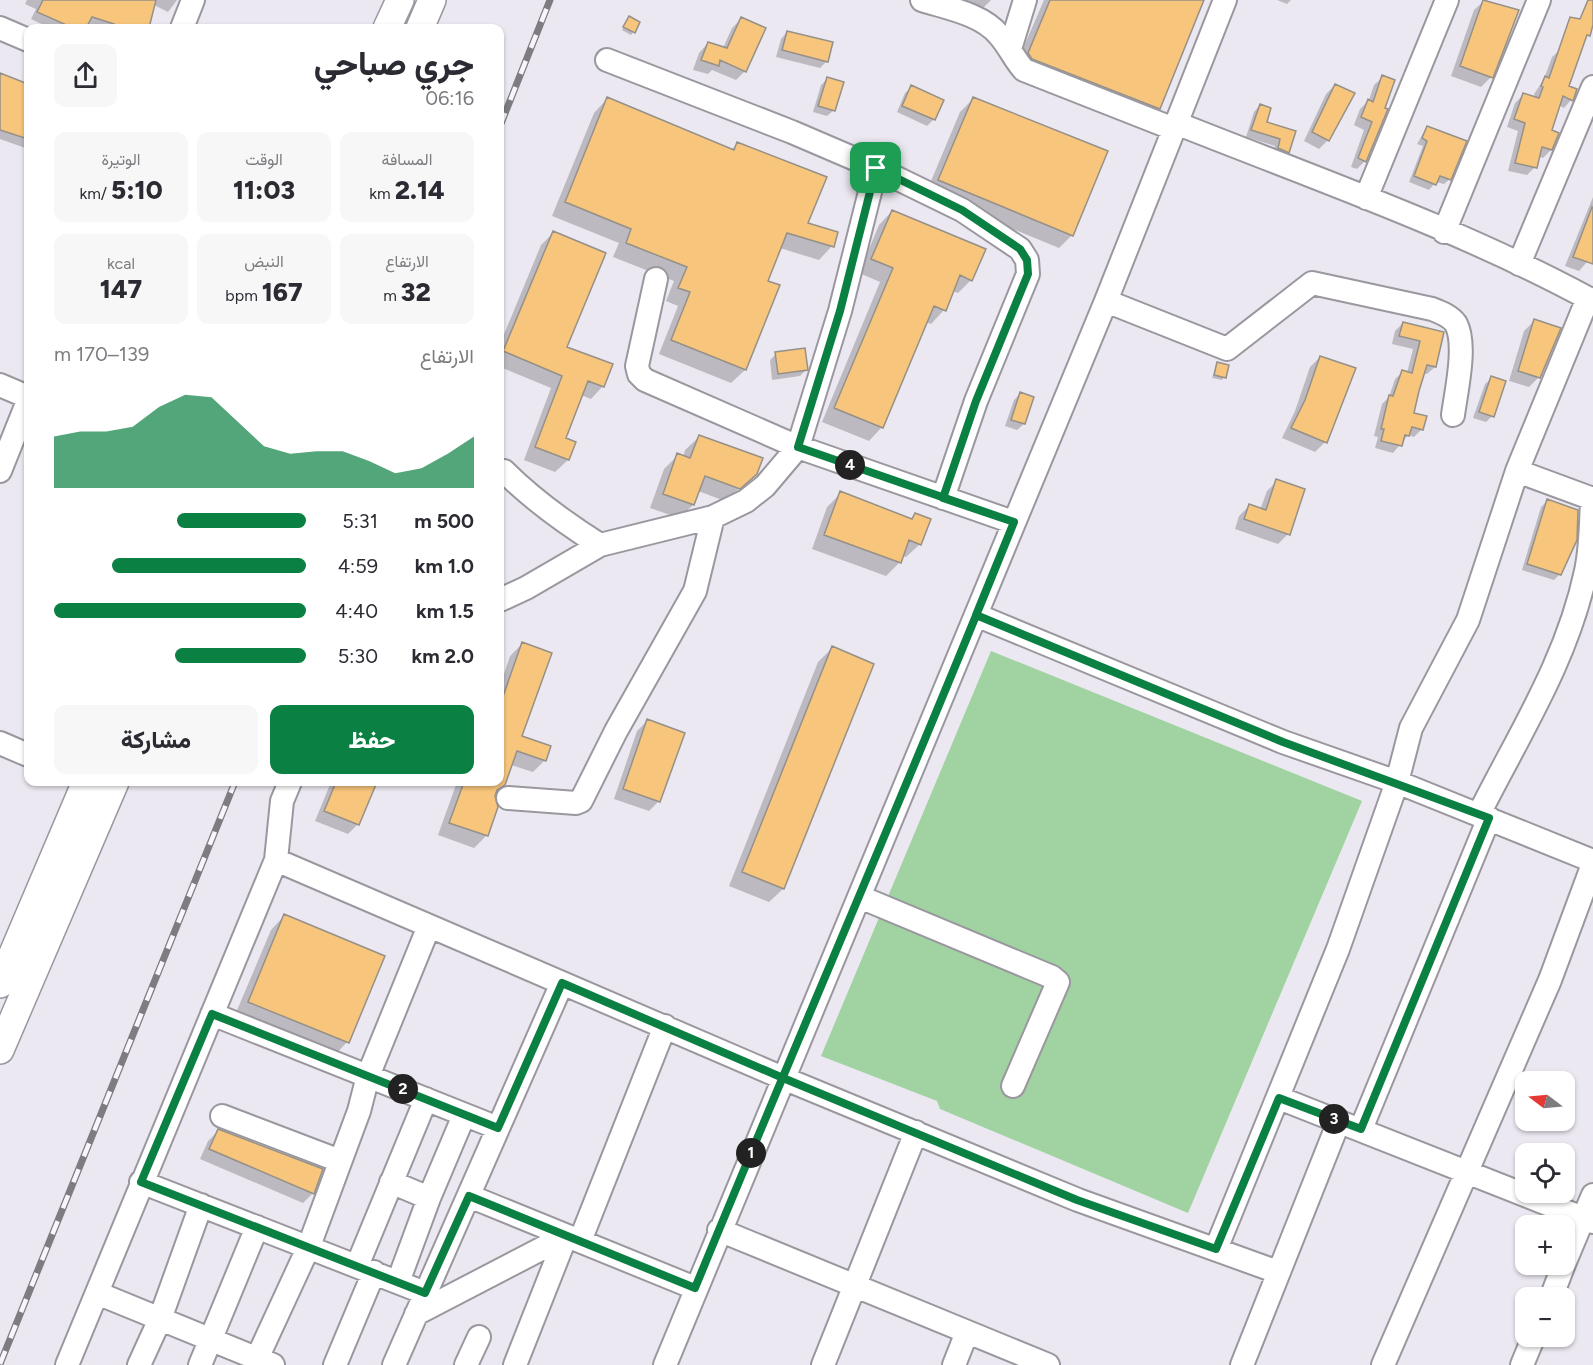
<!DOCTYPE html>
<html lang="ar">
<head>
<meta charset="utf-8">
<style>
  :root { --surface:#fff; --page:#f7f7f7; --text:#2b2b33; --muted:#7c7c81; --accent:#0b8043 }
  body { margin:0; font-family:Figtree,Vazirmatn,sans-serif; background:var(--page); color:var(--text); direction:rtl; height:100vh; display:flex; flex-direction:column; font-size:22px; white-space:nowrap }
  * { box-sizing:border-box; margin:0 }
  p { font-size:20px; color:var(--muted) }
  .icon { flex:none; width:33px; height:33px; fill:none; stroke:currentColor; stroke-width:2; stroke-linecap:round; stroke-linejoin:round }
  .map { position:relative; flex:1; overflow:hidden; direction:ltr }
  .drawer { position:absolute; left:24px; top:24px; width:480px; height:762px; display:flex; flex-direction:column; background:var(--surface); border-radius:12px; box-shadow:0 2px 4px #0004; direction:rtl }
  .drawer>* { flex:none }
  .needle { width:39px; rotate:286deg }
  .controls { position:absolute; left:1515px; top:1071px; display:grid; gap:12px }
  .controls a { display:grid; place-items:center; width:60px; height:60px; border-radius:12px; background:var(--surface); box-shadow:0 2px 4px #0004; font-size:30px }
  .pin { position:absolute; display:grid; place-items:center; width:51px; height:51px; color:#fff; margin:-26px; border-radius:12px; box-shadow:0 3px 9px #0006 }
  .km { position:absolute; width:30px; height:30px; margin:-15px; border-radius:50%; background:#222; color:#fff; font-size:16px; line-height:30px; text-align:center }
  .round { display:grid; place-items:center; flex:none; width:63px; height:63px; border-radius:12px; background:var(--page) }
  .summary { display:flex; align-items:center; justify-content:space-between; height:102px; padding:0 30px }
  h1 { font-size:33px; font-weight:800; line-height:45px }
  .stats { display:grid; grid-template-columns:repeat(3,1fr); gap:9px; height:102px; padding:6px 30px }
  .stats div { display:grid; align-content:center; border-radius:12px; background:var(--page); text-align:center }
  .stats b { font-size:26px; font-weight:800 }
  .stats small { font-size:16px; font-weight:400 }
  .stats p { font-size:16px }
  .chart { height:168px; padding:12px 30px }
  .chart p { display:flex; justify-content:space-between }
  .chart svg { width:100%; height:108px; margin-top:6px; fill:var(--accent); opacity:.7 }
  .action { display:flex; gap:12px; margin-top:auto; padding:12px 30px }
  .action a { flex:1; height:69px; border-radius:12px; background:var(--accent); color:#fff; font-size:24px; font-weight:800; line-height:69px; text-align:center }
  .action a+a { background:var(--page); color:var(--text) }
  ul { padding:0 30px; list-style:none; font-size:20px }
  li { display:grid; grid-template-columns:96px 72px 1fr; align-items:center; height:45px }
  li i { height:15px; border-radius:8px; background:var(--accent) }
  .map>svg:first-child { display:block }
</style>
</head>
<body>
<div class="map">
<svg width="1593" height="1365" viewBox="0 0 1593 1365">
  <rect width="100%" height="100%" fill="#ebe8f1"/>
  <!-- green -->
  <path fill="#a0d3a1" d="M991,651l371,150 -174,412 -248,-104 -3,-8 -116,-45z"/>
  <!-- shadow -->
  <path fill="#0003" d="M27,0h150l-9,12 -14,-7 -6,23h-47l-14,-4 -2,4h-35l-19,-9 5,-10 -11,-5z
    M960,0h31l-8,8z
    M1044,0h159l-45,108 -13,13 -130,-54z
    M1277,0h14l-4,4z
    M1485,0l32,11 -26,66 -10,10 -30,-11 23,-66z
    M629,18l4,14 -2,3 -9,-5z
    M741,19l4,52 -9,9 -24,-10 -4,4 -15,-4 6,-17 9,-10 15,5 9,-20z
    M787,32l40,29 -7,7 -44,-11 5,-18z
    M1560,50l11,50 -7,8 -6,-3 -8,26 1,19 -8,8 -5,-2 -3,11 -8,8 -19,-4 10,-40 -11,-4 8,-24 8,-8 12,4 -1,-5 10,-15 8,-22z
    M0,75l28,9v65l-28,-10z
    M1383,77l-18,84 -8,8 -6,-2 13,-37 -10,-5 6,-16 9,-9 5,-15z
    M828,78l6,32 -7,6 -14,-4 8,-27z
    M1335,85l-7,55 -9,9 -15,-8 22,-47z
    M912,87l22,32 -7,7 -30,-14 8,-19z
    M974,98l98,137 -13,13 -133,-55 34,-81z
    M607,99l124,51 6,-6 70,79 25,23 -13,14 -39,-12 -14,34 12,4 -33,84 -14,13 -72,-29 19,-48 -12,-5 8,-20 -61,-24 6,-14 -67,-27 42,-103z
    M1260,105l5,18 29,9 -6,20 -7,6 -9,-3 3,-9 -29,-9 8,-25z
    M1427,127l23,52 -6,5 -8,-2 -7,8 -20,-8 14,-36 -6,-2z
    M1593,197v50l-6,15 -8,9 -14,-5z
    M892,211l79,69 -13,13 -6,-2 -8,19 -13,14 -5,-2 -44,105 -13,14 -47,-19 58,-140 -21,-9 20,-48z
    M553,233l12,115 38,38 -12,13 -10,-4 -17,44 10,4 -6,17 -13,12 -31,-12 27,-72 -51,-21v-23l41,-99z
    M1534,321l5,56 -10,10 -20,-6 15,-50z
    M1403,323l40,10 -8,34 -8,7 -4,-1 -10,41 9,15 -8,8 -6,-2 -15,18 -18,-5 3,-11 -4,-1 8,-32 7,-7 6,-18 8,-7 4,1 6,-24 -21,-5 3,-13z
    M776,354l30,16 -6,6 -28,4 -2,-20z
    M1320,357l34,12 -29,73 -10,10 -33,-14 13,-27 15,-44z
    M1217,364l7,13 -2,3 -10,-2z
    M1492,378v38l-6,6 -13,-4 12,-34z
    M1020,394l4,30 -7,6 -12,-4 9,-26z
    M699,437l57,37 -31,27 -27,-10 -5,14 -14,13 -29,-10 14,-39 14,-14 5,2 2,-7z
    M1277,481l11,53 -10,10 -43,-15 4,-13 10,-10 11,4 7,-19z
    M841,493l69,26 5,-4 5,29 -14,13 -4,-1 -3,7 -13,13 -74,-27 15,-42z
    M1547,501l13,73 -6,6 -32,-10 19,-63z
    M522,644l-2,93 25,23 -12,12 -22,-7 -7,19 -10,11 2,12 -10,29 -12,12 -36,-13 19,-53h43v-96l10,-30z
    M832,648l40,16 -89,225 -14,13 -40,-16 89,-224z
    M647,721l12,80 -10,10 -35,-12 23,-68z
    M331,782h44l-17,42 -10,10 -33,-13z
    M284,916l99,40 -36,86 -13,14 -99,-41 36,-85z
    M218,1131l95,62 -10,10 -103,-44 8,-18z"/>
  <!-- building -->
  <path fill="#f7c57b" stroke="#959088" stroke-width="1.5" d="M43,0h113l-7,28h-37l2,-4 -22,-7 -6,11h-13l-36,-16z
    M1050,0h154l-44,109 -128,-50 -4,-6z
    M1483,0l36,10 -26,68 -33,-12z
    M1588,0h5v25l-3,11 -3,-1 -18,51 8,3 -4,12 -10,-5 -11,34 7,3 -7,17 -10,-3 -5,21 -22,-5 10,-40 -11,-4 9,-26 16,5 4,-11 -2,-1 4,-10 4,2 21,-61 10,2z
    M629,16l11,6 -5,11 -12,-6z
    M741,17l25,11 -20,44 -26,-12 -1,6 -18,-6 7,-18 19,6z
    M787,31l46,11 -5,20 -46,-12z
    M0,73l28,11v55l-28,-9z
    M1382,75l13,5 -10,28 3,1 -22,53 -8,-4 14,-36 -11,-5 7,-18 5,3z
    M827,77l17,5 -9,29 -17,-5z
    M1335,84l20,9 -26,48 -17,-9z
    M911,85l33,15 -9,20 -33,-14z
    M607,97l127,53 3,-8 90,35 -19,46 30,9 -4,15 -47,-14 -19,48 12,4 -34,85 -75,-30 19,-48 -12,-4 9,-21 -61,-24 5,-14 -66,-27z
    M973,97l135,54 -35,85 -135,-56z
    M1260,104l11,4 -4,14 29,9 -7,22 -11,-5 2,-9 -29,-9z
    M1427,126l40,15 -16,39 -11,-4 -4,9 -22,-9 13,-35 -5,-3z
    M1592,207l1,1v56l-20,-7z
    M892,210l94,39 -14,32 -12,-6 -14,36 -12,-5 -51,122 -49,-20 59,-140 -22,-9z
    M553,231l53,22 -39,94 46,17 -9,23 -16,-6 -22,57 10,4 -7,18 -34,-13 27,-71 -59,-25z
    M1534,319l27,9 -21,50 -22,-7z
    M1403,322l41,10 -8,35 -9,-2 -8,26 -5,22 13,3 -4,14 -11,-3 -3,9 -4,-1 -3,11 -21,-5 3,-12h-3l8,-34 4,1 9,-26 10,3 8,-32 -21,-5z
    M805,348l3,22 -30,4 -3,-22z
    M1320,356l36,12 -29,75 -36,-15 14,-28z
    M1217,362l12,3 -3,13 -12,-3z
    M1491,376l15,5 -12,36 -15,-5z
    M1020,392l14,5 -9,27 -14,-4z
    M699,435l64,23 -6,16 -17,15 -35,-13 -11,29 -31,-11 14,-41 13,5z
    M1276,479l29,10 -15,46 -46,-16 5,-15 17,6z
    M840,491l72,28 3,-6 16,6 -10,26 -12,-5 -8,23 -77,-28z
    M1547,499l31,11 -1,30 -16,35 -34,-11z
    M522,642l30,11 -30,83 29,10 -5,15 -29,-10 -12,34 -8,5 -2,6 3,11 -10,29 -39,-13 15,-41h36v-77z
    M832,646l42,18 -90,225 -42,-17z
    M647,719l38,14 -25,69 -37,-13z
    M336,782h41l-18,43 -35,-14z
    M284,914l101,42 -36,87 -101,-41z
    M218,1129l105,40 -9,25 -105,-45z"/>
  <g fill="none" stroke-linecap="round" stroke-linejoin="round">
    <!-- minor casing -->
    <g stroke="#9a979f" stroke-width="26">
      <path id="minor" d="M922,0c25,8 60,14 77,35 10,11 15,24 25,35l150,59
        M0,28l28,12
        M182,28l11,-28
        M1010,49l15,-49
        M607,60l185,72 84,36 86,42 58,39 7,11 1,14 -52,127 -33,97
        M1176,123c138,55 287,107 417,178
        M1366,198l81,-198
        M1444,232l95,-232
        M1519,264l74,-177
        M656,279l-19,87 2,8 6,6 153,67 215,75
        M1106,301l121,48 85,-66 120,26c8,3 19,7 24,15 11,21 0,68 -3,91
        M0,385l28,12
        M0,471l28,-70
        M504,471c30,30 61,52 96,74
        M1517,471l76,28
        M500,600l26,-12 74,-43 113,-28 33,-16 19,-15 33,-39 42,-136 36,-143
        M976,615l307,127 114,40 196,79
        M0,743l28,12
        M508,798l68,5 5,-2 35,-70 79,-140 18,-74
        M1479,814c40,-80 88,-153 107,-243 5,-23 5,-48 6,-73
        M276,860l507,218 295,122 200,72
        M860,897l192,80 6,5 -45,104
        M212,1014l286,114
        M1279,1098l314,124
        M222,1116l118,45
        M1361,1129l128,-311
        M141,1182l284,111
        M391,1182l38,16 -31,84
        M469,1196l226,92
        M429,1198l33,-78
        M719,1230l329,135
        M580,1241l85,-215
        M1216,1249l122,-300 59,-167 14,-54 57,-108 49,-149 71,-173
        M1564,1264l29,-69
        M357,1266l69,-167
        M97,1293l176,72
        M1551,1298l13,-34
        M416,1314l150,-78
        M67,1365l209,-505 6,-59 8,-19
        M139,1365l21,-46 41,-114
        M200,1365l57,-138
        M254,1365l55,-119 50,-135 9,-35 61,-150
        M335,1365l39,-93
        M394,1365l168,-382
        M466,1365l13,-28
        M515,1365l51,-129
        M665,1365l441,-1064 119,-301
        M823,1365l93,-233
        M954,1365l13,-33
        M1242,1365l97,-244
        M1383,1365l167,-385 43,-116
        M1522,1365l12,-29"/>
    </g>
    <!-- major casing -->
    <g stroke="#9a979f" stroke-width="30">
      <path id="major" d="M387,28l13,-28
        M420,28l12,-28
        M0,984l86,-202
        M0,1050l115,-268"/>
    </g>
    <!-- minor -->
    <use href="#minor" stroke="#fff" stroke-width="22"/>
    <!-- major -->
    <use href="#major" stroke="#fff" stroke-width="27"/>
    <!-- rail casing -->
    <g stroke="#7e7c81" stroke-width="7">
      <path id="rail" d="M500,126l50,-126
        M0,1364l235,-582"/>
    </g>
    <!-- rail -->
    <use href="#rail" stroke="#f9f5fe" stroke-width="4.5" stroke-dasharray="14" stroke-linecap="butt"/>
  </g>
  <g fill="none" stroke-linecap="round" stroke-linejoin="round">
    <!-- route casing -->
    <g stroke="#fff" stroke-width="12">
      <path id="route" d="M876,168l86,42 58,39 7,11 1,14 -52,127 -33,97 71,24c-103,257 -214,510 -319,766l-226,-92 -44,97 -284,-111 71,-168 286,114 64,-145 221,95 294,122 139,49 63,-151 82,31 128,-311 -206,-76 -307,-127 38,-93 -216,-75 42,-136 36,-143"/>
    </g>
    <!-- route -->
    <use href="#route" stroke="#0b8043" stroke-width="8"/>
  </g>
</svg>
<div class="controls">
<a><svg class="needle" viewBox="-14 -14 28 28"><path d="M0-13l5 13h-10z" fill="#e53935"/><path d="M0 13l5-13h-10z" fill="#7c7c81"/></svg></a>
<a><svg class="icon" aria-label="locate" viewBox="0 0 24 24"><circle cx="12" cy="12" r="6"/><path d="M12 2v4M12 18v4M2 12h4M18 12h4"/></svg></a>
<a>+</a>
<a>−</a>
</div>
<div class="pin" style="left:876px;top:168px;background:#1e9e55"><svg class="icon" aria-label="arrive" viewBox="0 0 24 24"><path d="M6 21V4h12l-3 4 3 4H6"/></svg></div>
<b class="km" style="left:751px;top:1153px">1</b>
<b class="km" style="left:403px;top:1089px">2</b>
<b class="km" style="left:1334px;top:1119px">3</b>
<b class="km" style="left:850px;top:465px">4</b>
<section class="drawer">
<div class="summary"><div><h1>جري صباحي</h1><p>06:16</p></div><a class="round"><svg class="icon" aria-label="share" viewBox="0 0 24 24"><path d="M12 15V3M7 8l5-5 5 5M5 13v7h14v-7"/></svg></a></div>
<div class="stats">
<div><p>المسافة</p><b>2.14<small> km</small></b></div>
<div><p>الوقت</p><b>11:03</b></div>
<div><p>الوتيرة</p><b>5:10<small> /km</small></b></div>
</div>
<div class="stats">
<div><p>الارتفاع</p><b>32<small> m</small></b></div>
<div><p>النبض</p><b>167<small> bpm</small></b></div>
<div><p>kcal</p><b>147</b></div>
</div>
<div class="chart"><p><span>الارتفاع</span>139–170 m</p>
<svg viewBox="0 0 160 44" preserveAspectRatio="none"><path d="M0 44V23L10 21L20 21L30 19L40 11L50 6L60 7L70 17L80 27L90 30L100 29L110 29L120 33L130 38L140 36L150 30L160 23V44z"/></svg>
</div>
<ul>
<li><b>500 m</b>5:31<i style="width:51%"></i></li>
<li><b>1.0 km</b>4:59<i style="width:77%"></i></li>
<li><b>1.5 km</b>4:40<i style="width:100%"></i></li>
<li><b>2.0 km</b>5:30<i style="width:52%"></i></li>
</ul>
<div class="action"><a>حفظ</a><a>مشاركة</a></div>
</section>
</div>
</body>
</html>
